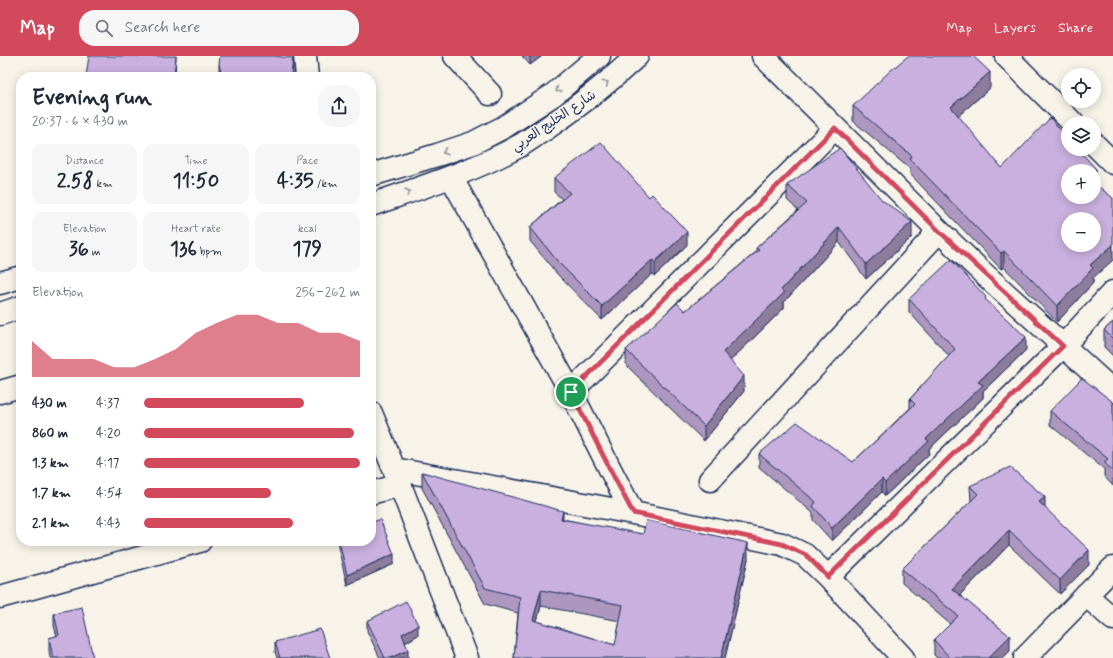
<!DOCTYPE html>
<html lang="en">
<head>
<meta charset="utf-8">
<style>
  :root { --surface:#fff; --page:#f6f6f7; --text:#1f2937; --muted:#747a83; --accent:#d1495b }
  body { margin:0; font-family:Mynerve,"Playpen Sans Arabic",sans-serif; background:var(--page); color:var(--text); height:100vh; display:flex; flex-direction:column; font-size:15px; white-space:nowrap }
  * { box-sizing:border-box; margin:0 }
  p { font-size:13px; color:var(--muted) }
  .icon { flex:none; width:22px; height:22px; fill:none; stroke:currentColor; stroke-width:2; stroke-linecap:round; stroke-linejoin:round }
  .map { position:relative; flex:1; overflow:hidden }
  .details { position:absolute; left:16px; top:16px; width:360px; height:474px; display:flex; flex-direction:column; background:var(--surface); border-radius:16px; box-shadow:0 2px 10px #0003 }
  .details>* { flex:none }
  .controls { position:absolute; left:1061px; top:12px; display:grid; gap:8px }
  .controls a { display:grid; place-items:center; width:40px; height:40px; border-radius:50%; background:var(--surface); box-shadow:0 2px 10px #0003; font-size:20px }
  .pin { position:absolute; display:grid; place-items:center; width:34px; height:34px; color:#fff; margin:-17px; border:2px solid #fff; border-radius:50%; box-shadow:0 1px 4px #0007 }
  .round { display:grid; place-items:center; flex:none; width:42px; height:42px; border-radius:16px; background:var(--page) }
  .overview { display:flex; align-items:center; justify-content:space-between; height:68px; padding:0 16px }
  h1 { font-size:22px; font-weight:800; line-height:30px }
  .stats { display:grid; grid-template-columns:repeat(3,1fr); gap:6px; height:68px; padding:4px 16px }
  .stats div { display:grid; align-content:center; border-radius:10px; background:var(--page); text-align:center }
  .stats b { font-size:20px; font-weight:800 }
  .stats small { font-size:11px; font-weight:400 }
  .stats p { font-size:11px }
  .chart { height:112px; padding:8px 16px }
  .chart p { display:flex; justify-content:space-between }
  .chart svg { width:100%; height:72px; margin-top:4px; fill:var(--accent); opacity:.7 }
  ul { padding:0 16px; list-style:none; font-size:13px }
  li { display:grid; grid-template-columns:64px 48px 1fr; align-items:center; height:30px }
  li i { height:10px; border-radius:5px; background:var(--accent) }
  header { display:flex; align-items:center; gap:24px; box-sizing:border-box; height:56px; padding:0 20px; background:var(--accent); color:#fff }
  header strong { font-size:19px }
  nav { display:flex; gap:22px; margin-inline-start:auto; font-size:14px }
  .search { width:280px; height:36px; background:var(--page); display:flex; align-items:center; gap:10px; box-sizing:border-box; padding:0 14px; border-radius:16px; color:var(--muted); font-size:15px }
  .map>svg:first-child { display:block }
</style>
</head>
<body>
<header>
<strong>Map</strong>
<div class="search"><svg class="icon" aria-label="search" viewBox="0 0 24 24"><circle cx="10" cy="10" r="6"/><path d="M15 15l6 6"/></svg>Search here</div>
<nav><a>Map</a><a>Layers</a><a>Share</a></nav>
</header>
<div class="map">
<svg width="1113" height="602" viewBox="0 0 1113 602">
  <rect width="100%" height="100%" fill="#f7f3e8"/>
  <filter id="ink" filterUnits="userSpaceOnUse"><feTurbulence type="fractalNoise" baseFrequency=".025" numOctaves="2"/><feDisplacementMap in="SourceGraphic" scale="8" xChannelSelector="R" yChannelSelector="G"/><feConvolveMatrix kernelMatrix="1 2 1 2 8 2 1 2 1" color-interpolation-filters="sRGB"/></filter>
  <g filter="url(#ink)">
    <g fill="none" stroke-linecap="round" stroke-linejoin="round">
      <!-- street casing -->
      <g stroke="#1b2f5e" stroke-width="25">
        <path id="street" d="M305,0l2,21
          M455,0l35,38
          M763,0l176,175 44,42 130,118
          M1006,0l67,67
          M1094,88l19,19
          M451,121l120,215 39,77 23,44
          M0,336l21,-6
          M571,336l264,-264
          M371,357l23,56 73,189
          M394,413l239,44 149,31 23,11 23,22 75,81
          M710,424l229,-249
          M371,437l29,-8
          M828,521l235,-231 50,-54
          M1086,539l27,24
          M0,541l200,-56
          M1025,602l88,-90"/>
      </g>
      <!-- primary casing -->
      <g stroke="#1b2f5e" stroke-width="25">
        <path id="primary" d="M371,119l66,-20 36,-12 31,-16 49,-32 46,-39
          M371,149c51,-18 103,-34 150,-60 8,-5 15,-10 23,-15 33,-22 64,-47 93,-74
          M0,227l21,-6
          M0,258l21,-7"/>
      </g>
      <!-- street -->
      <use href="#street" stroke="#f7f3e8" stroke-width="22"/>
      <!-- primary -->
      <use href="#primary" stroke="#f7f3e8" stroke-width="22"/>
    </g>
    <!-- wall -->
    <path fill="#ad97bf" stroke="#1b2f5e" fill-rule="evenodd" d="M522,0h20l-12,9z
      M219,8l74,9 -1,4h-73z
      M990,32l-32,28 135,162v5l-36,39 -53,-55 -3,2 -91,-95v-5l-57,-48v-15z
      M554,122l133,67 -32,31 -3,-2 -50,46 -44,-45 -28,-34v-14l32,-28 -8,-7z
      M787,129l125,52 -46,42 -27,-37 -55,60v6l-54,53 14,30 -40,50 -78,-76v-15l59,-39 71,-59v-4l42,-38 -11,-10z
      M909,243l77,1 40,50 -43,41v7l-54,51v5l-44,42 -3,-4 -50,49 -19,-21v-7l-54,-46v-13l94,8 57,-54v-9l39,-43 -40,-44z
      M1113,266v34l-9,-9v-17z
      M1113,346v84l-9,-10v-7l-54,-44v-14z
      M422,416l141,47 185,40 -23,99h-211l4,-45 -33,-9 -63,-116zM541,550l79,15 -5,24 -78,-24z
      M970,430l75,22 44,57 -29,29 -51,-49 -49,50 50,56 -7,7h-66l-3,-3v-15l16,-16 -48,-41v-14l69,-68z
      M338,485h33l23,23 -47,21 -9,-38z
      M54,557l39,45h-43l-1,-7v-13l8,-2 -3,-10z
      M367,565l51,14 -13,8 3,15h-28l-13,-27z
      M275,586l55,16h-53l-2,-6z"/>
    <!-- shaded-wall -->
    <path fill="#8d7b9b" stroke="#1b2f5e" d="M176,0l-1,21h-1z
      M530,0h12l-12,9z
      M293,2v15l-1,4h-1z
      M990,16v16l-39,34v-15z
      M1096,113v16l-2,1v-15z
      M912,166v15l-46,42v-15z
      M839,171v15l-55,60v6l-61,60v-16l58,-62z
      M687,176v13l-32,31v-14z
      M1113,189v15l-20,18v5l-36,39v-16l33,-41z
      M1004,195v16l-3,2v-16z
      M652,204v14l-50,46v-14z
      M1026,281v13l-43,41v7l-54,51v5l-44,42v-13l93,-101z
      M744,320v15l-40,50v-15z
      M882,423v13l-50,49v-13z
      M1045,441v15l-6,-10z
      M563,455v17l-2,-9z
      M1009,474v15l-57,58v-14z
      M748,487v16l-23,99h-4z
      M1089,494v15l-29,29v-14z
      M394,498v10l-47,21v-10z
      M541,534v16l-8,30v-16z
      M418,569v10l-16,9v-10z
      M1010,580v15l-7,7h-15z
      M408,594v8h-18z"/>
    <!-- building -->
    <path fill="#c9b0de" stroke="#1b2f5e" fill-rule="evenodd" d="M89,0h87l-2,21h-88z
      M220,0h53l20,2 -2,19h-69l-3,-13z
      M908,0h65l17,16 -39,35 51,61 48,-50 18,20v11h10l18,20 -2,2h-26v26h26v-14l19,15v47l-23,20 3,3 -36,38 -53,-55 -3,2 -91,-94 2,-3 -59,-50 37,-35zM1068,163h26v26h-26z
      M601,86l48,55 3,-3 35,38 -32,30 -3,-2 -50,46 -44,-44 -28,-35 40,-34 -16,-15z
      M840,92l42,52 30,22 -46,42 -27,-37 -58,63 3,3 -61,59 21,24 -40,50 -78,-76 51,-47 8,8 74,-61 -3,-2 51,-45 -20,-18z
      M951,204l35,37 -1,2 41,38 -48,45 5,3 -57,54 3,2 -44,42 -3,-4 -50,49 -19,-22 3,-4 -57,-48 38,-32 56,40 62,-58 -5,-5 45,-50 -46,-50z
      M1113,266v17l-9,-9z
      M1082,322l31,24v70l-9,-10 4,-3 -58,-48z
      M1010,411l35,30 -6,5 50,48 -29,30 -51,-50 -57,59 58,47 -22,22h-38l-16,-18 24,-24 -56,-47 76,-75 -8,-8z
      M422,416l141,39 -2,8 82,15 3,-14 102,23 -27,115h-207l6,-61 -35,-9zM541,534l82,15 -8,40 -82,-25z
      M380,463l14,35 -47,21 -8,-34h32v-18z
      M406,545l12,24 -16,9 6,16 -18,8h-5l-18,-37z
      M82,551l11,51h-40l-4,-20 10,-3 -5,-22z
      M320,573l10,29h-50l-5,-16z"/>
    <!-- one-way arrows -->
    <defs><path id="oneway-chevron" d="M-2-3.5L2.5 0L-2 3.5" fill="none" stroke-width="1.6" stroke-linecap="round" stroke-linejoin="round"/></defs>
    <g stroke="#8991a3">
      <use href="#oneway-chevron" transform="translate(606 27) rotate(-39)"/>
      <use href="#oneway-chevron" transform="translate(558 34) rotate(141)"/>
      <use href="#oneway-chevron" transform="translate(445 96) rotate(161)"/>
      <use href="#oneway-chevron" transform="translate(408 136) rotate(-19)"/>
    </g>
  </g>
  <g fill="none" stroke-linecap="round" stroke-linejoin="round" filter="url(#ink)">
    <!-- route casing -->
    <g stroke="#fff" stroke-width="8">
      <path id="route" d="M835,72l104,103 124,115 -235,231 -22,-22 -24,-11 -149,-31 -23,-44 -39,-77z"/>
    </g>
    <!-- route -->
    <use href="#route" stroke="#d1495b" stroke-width="5"/>
  </g>
  <g text-anchor="middle" stroke-width="3" stroke-linejoin="round" paint-order="stroke">
    <!-- street labels -->
    <g font-size="13" fill="#1b2f5e" stroke="#f7f3e8">
      <text transform="translate(553 64) rotate(-34)" y="5">شارع الخليج العربي</text>
    </g>
  </g>
</svg>
<div class="controls">
<a><svg class="icon" aria-label="locate" viewBox="0 0 24 24"><circle cx="12" cy="12" r="6"/><path d="M12 2v4M12 18v4M2 12h4M18 12h4"/></svg></a>
<a><svg class="icon" aria-label="layers" viewBox="0 0 24 24"><path d="M12 4l9 5-9 5-9-5zM3 14l9 5 9-5"/></svg></a>
<a>+</a>
<a>−</a>
</div>
<div class="pin" style="left:571px;top:336px;background:#1e9e55"><svg class="icon" aria-label="arrive" viewBox="0 0 24 24"><path d="M6 21V4h12l-3 4 3 4H6"/></svg></div>
<section class="details">
<div class="overview"><div><h1>Evening run</h1><p>20:37 · 6 × 430 m</p></div><a class="round"><svg class="icon" aria-label="share" viewBox="0 0 24 24"><path d="M12 15V3M7 8l5-5 5 5M5 13v7h14v-7"/></svg></a></div>
<div class="stats">
<div><p>Distance</p><b>2.58<small> km</small></b></div>
<div><p>Time</p><b>11:50</b></div>
<div><p>Pace</p><b>4:35<small> /km</small></b></div>
</div>
<div class="stats">
<div><p>Elevation</p><b>36<small> m</small></b></div>
<div><p>Heart rate</p><b>136<small> bpm</small></b></div>
<div><p>kcal</p><b>179</b></div>
</div>
<div class="chart"><p><span>Elevation</span>256–262 m</p>
<svg viewBox="0 0 160 44" preserveAspectRatio="none"><path d="M0 44V22L10 33L20 33L30 33L40 38L50 38L60 33L70 27L80 17L90 11L100 6L110 6L120 11L130 11L140 17L150 17L160 22V44z"/></svg>
</div>
<ul>
<li><b>430 m</b>4:37<i style="width:74%"></i></li>
<li><b>860 m</b>4:20<i style="width:97%"></i></li>
<li><b>1.3 km</b>4:17<i style="width:100%"></i></li>
<li><b>1.7 km</b>4:54<i style="width:59%"></i></li>
<li><b>2.1 km</b>4:43<i style="width:69%"></i></li>
</ul>
</section>
</div>
</body>
</html>
